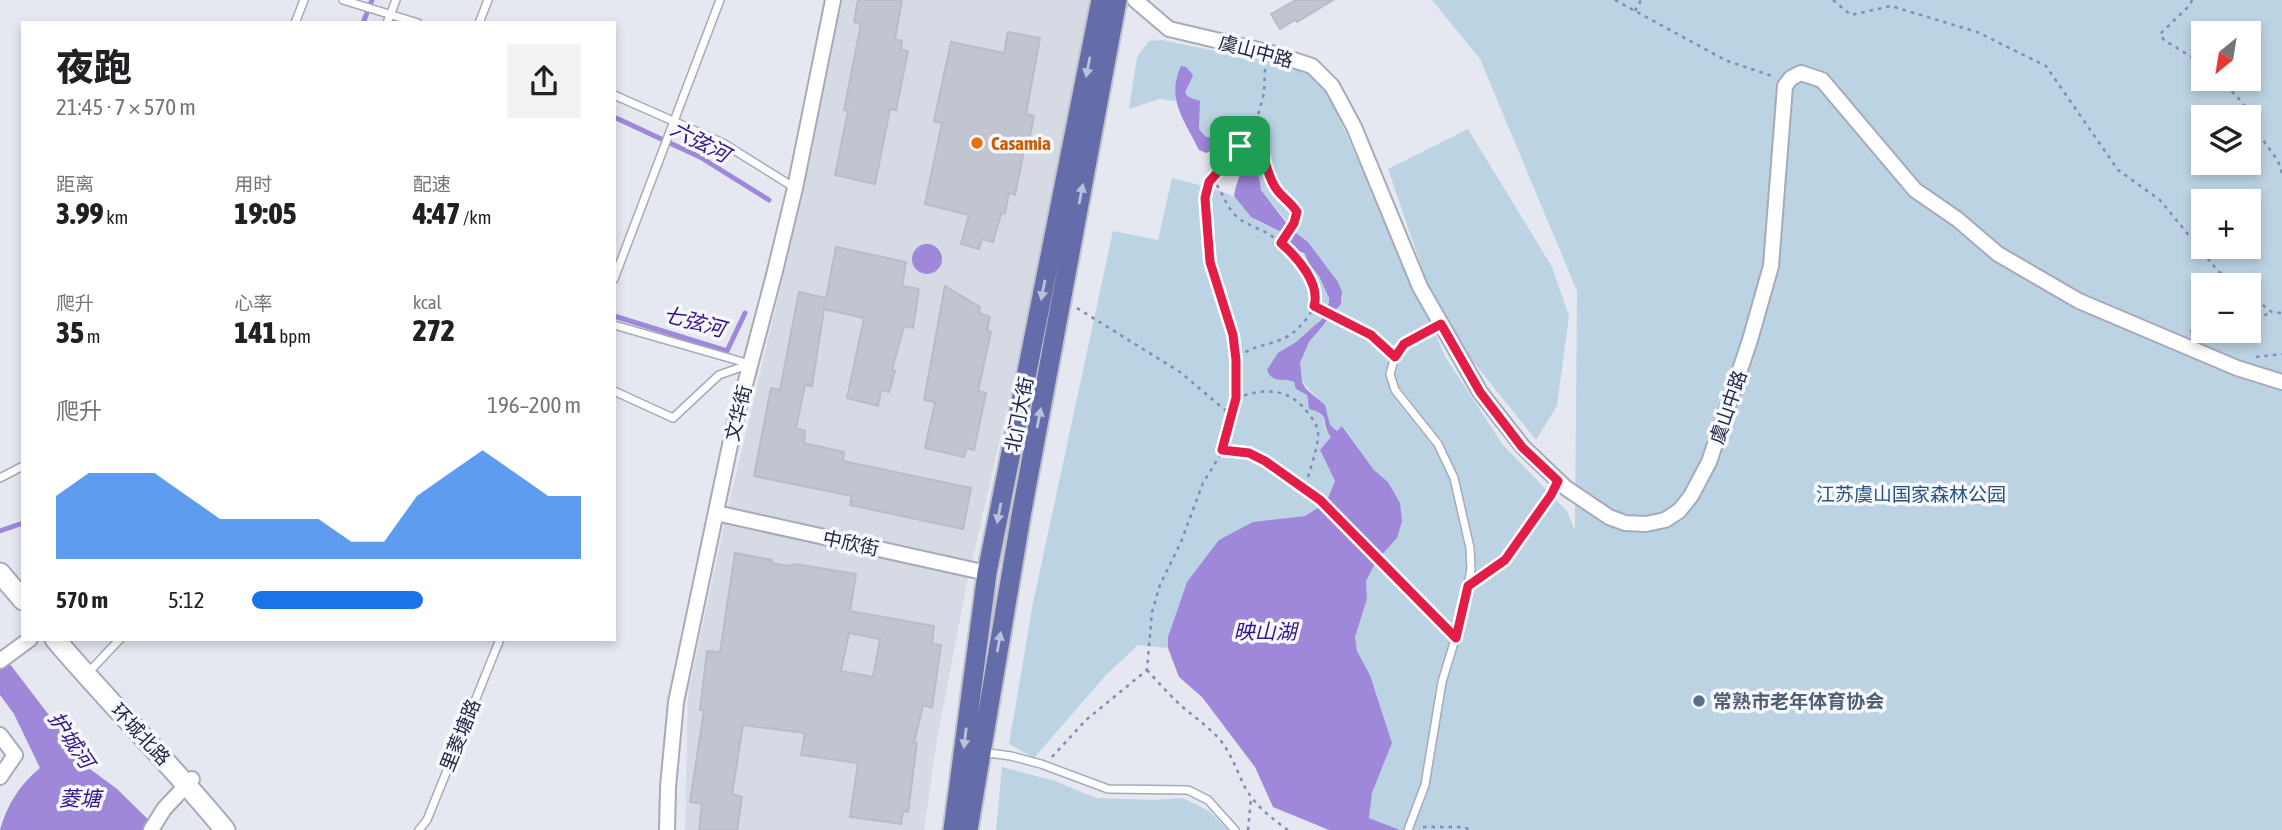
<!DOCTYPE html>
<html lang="zh">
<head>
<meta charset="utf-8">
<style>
  :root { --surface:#fff; --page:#f2f2f2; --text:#202124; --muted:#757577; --accent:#1a73e8 }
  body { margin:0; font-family:"Asap Condensed","Noto Sans SC",sans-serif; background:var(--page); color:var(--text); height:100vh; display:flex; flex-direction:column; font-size:26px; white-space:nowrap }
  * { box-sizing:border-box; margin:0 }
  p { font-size:23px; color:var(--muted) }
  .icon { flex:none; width:38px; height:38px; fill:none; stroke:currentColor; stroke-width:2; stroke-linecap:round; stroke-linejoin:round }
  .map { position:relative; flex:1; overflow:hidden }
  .drawer { position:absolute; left:21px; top:21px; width:595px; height:620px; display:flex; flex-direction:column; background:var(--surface); border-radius:0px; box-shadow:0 4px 10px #0003 }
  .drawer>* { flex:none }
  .needle { width:46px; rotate:210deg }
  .buttons { position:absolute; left:2191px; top:21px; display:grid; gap:14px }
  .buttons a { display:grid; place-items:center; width:70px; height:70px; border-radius:0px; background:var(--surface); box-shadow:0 4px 10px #0003; font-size:35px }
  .pin { position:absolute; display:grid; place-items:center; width:60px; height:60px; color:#fff; margin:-30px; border-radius:14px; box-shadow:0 4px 10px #0006 }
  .round { display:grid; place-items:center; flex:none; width:74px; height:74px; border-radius:0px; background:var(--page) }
  .summary { display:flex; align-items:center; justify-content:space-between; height:119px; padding:0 35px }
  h1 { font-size:38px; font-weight:800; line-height:52px }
  .metrics { display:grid; grid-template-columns:repeat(3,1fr); gap:10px; height:119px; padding:7px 35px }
  .metrics div { display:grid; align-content:center }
  .metrics b { font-size:30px; font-weight:800 }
  .metrics small { font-size:19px; font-weight:400 }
  .metrics p { font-size:19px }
  .chart { height:196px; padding:14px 35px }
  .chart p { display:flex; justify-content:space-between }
  .chart svg { width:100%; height:126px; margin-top:7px; fill:var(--accent); opacity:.7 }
  ul { padding:0 35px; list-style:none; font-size:23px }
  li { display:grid; grid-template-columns:112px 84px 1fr; align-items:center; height:52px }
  li i { height:18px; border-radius:9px; background:var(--accent) }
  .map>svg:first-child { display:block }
</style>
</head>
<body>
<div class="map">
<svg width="2282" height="830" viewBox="0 0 2282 830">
  <rect width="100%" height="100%" fill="#e5e8f0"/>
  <!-- built -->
  <path fill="#d6dae4" d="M842,0h251l-70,338 -57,250 -29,151 -13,91h-239l3,-136 39,-182 56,-235z"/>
  <!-- green -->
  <path fill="#bcd3e3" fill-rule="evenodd" d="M1432,0h850v830h-882l-31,-12 3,-25 20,-50 -22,-68 -13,-24 -2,-14 12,-38 -1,-18 11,-21 20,-22 -9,-56 -14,-12 -31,-44 -5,5 -9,-6c0,-38 -46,-32 -23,-77 8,-16 25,-29 35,-44l2,-6 -5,-16 -30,-40 -10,-7 -37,-45 -5,-32 -5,-10 -10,-9 -35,-2 -7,-8 1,-24 -14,-10 -1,-5 5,-8 -14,-5v24l-16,-2 -31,10 8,-52 12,-16 13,-1 137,28c13,6 21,13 29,25l118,265 57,87 64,66 8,20 2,-240 -97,-232zM2203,33h46v46h-46zM2203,117h46v46h-46zM2203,201h46v46h-46zM2203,285h46v46h-46z
    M1468,129l84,138 17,49 -12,90 -21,34 -65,-81 -43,-73 -40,-117z
    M1172,178c14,4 52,12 62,19 7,5 11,15 18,20 10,8 23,10 33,19 14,12 43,45 44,64 1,19 -36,46 -51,53l12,27 17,15v7l16,12 2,15 7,8 -12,13 15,31 -9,22 -21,13 -52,6 -50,40 -16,20 -19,66 -30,-3 -32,30 -72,83 -25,-14 24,-141 80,-372 45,9z
    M1002,767l53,14 41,17 58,2 29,-2 26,13 19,19h-232z"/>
  <!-- water -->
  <path fill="#9f87da" d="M1181,66l5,1 7,8c-7,19 -15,19 7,26l-1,28 7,8 35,2 5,3 10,16 5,32 30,39 17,13 30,40 4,10 -1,12 -32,38 -9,21 2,19 4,7 19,16 5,20 7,6 5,-5 32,44 14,12 12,21 2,18 -5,17 -20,22 -11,21 1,18 -12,38 2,14 13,24 22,68 -20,50 -3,25 31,12h-71l-56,-23 -18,-40 -53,-70 -23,-20 -11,-29v-11l19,-55 32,-42 34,-18 52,-6 21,-13 9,-22 -15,-31 11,-13c-12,-16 2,-22 -22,-28l-2,-14 -11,-6 -2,-7c-11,-5 -21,3 -27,-12l11,-17 18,-11 25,-22 8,-17v-5l-10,-22 -9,-11 -6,-12 -5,-2 -20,-20 -28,-14 -17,-21c2,-16 14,-34 7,-51l-15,-1 -20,9 -7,-3c-13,-28 -34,-51 -18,-84z
    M912 259a15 15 0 1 1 30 0a15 15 0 1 1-30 0Z
    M0,651l90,118 27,20 42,41h-159c7,-25 20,-46 40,-62l-26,-54 -14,-19z"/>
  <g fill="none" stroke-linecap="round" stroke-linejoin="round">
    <!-- stream -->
    <path stroke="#9f87da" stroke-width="5" d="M363,23l9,-23
      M614,117l86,40 69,43
      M614,316l113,35 18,-38
      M0,531l23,-8"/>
  </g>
  <!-- building -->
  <path fill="#c0c5d1" stroke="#b6bcca" stroke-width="2" fill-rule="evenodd" d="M858,0h44l-7,39 7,2 -1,9 7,1 -12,59 -6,-1 -15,75 -40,-9 13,-64 -4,-1 17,-86 -7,-2z
    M1296,0h37l-36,22 -2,-2 -15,9 -9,-15z
    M1008,32l32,6 -14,76 8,2 -4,20h-3l-12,59 -6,-2 -4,20 -4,1 -8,28 -11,-3 -3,10 -18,-5 8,-29 -44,-11 17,-81 -8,-2 17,-79 53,11z
    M836,247l70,15 -4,24 17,3 -6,39 -9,-2 -12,44 3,1 -6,21 -8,-2 -3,16 -31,-8 17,-80 -40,-9 -12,77 -7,-1 -9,43 9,3 -1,12 40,9 -1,9 128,27 -8,41 -113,-24 2,-9 -98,-20 17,-88 9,2 19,-98 27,6z
    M945,286l35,21 -1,6 11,4 -3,13 4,2 -13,59 8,2 -12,57 -7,-2 -3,9 -39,-9 10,-46 -11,-2z
    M735,553l37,7 -1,3 18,3 7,-2 60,10 -6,37 84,15 -2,18 9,1 -9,63 -9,-3 -9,38h3l-9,69 -5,-1 -2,13 -51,-7 8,-54 -57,-8 4,-22 -62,-8 -11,69 10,3 -5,33h-38l3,-26 -12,-2 14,-92h-4l7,-59 13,1zM849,633l31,6 -7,38 -32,-6z"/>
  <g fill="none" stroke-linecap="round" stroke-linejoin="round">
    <!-- service casing -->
    <g stroke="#a6aab9" stroke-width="10">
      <path id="service" d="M343,0l75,23
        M295,23l9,-23
        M387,23l9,-23
        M479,23l9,-23
        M614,95l109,48 72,45
        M614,279l106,-279
        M614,325l136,39
        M614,391l59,27 46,-43 31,-11
        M0,478l23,-12
        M87,674l33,-35
        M981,752l30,4 30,8 67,25 80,1 20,10 27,30
        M419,830l8,-10 73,-181
        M1408,830l17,-45 17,-103 21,-69 8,-44 -1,-21 -16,-70 -16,-34 -43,-54 -5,-16 6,-21 8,-9 37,-20"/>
    </g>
    <!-- minor casing -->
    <g stroke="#a6aab9" stroke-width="18">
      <path id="minor" d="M1135,0l34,29 106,25 37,12 20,20 22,41 66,160 60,105 43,55 43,41 43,29 16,6 21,1 19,-4 14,-9 12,-15 18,-34 41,-122 21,-74 14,-180 6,-8 10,-5 21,7 93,110 42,29 41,35 81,47 158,67 45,14
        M716,513l271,60
        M0,661l30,-22
        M0,735l15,20 -15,22
        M151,830l13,-21 28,-30
        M667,830l1,-43 8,-85 58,-276 40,-151 21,-87 38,-188"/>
    </g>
    <!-- secondary casing -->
    <g stroke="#a5abc0" stroke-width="23">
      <path id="secondary" d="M0,573l23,27
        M55,639c55,65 116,125 170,191"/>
    </g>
    <!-- primary casing -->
    <g stroke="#c1c2cb" stroke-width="23">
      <path id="primary" d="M953,830l34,-257 114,-573
        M968,830l53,-314 96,-516"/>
    </g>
    <!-- path -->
    <path stroke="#828bb7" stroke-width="2.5" stroke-dasharray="3.5 5" stroke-linecap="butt" d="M1615,0l110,60 47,16
      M1833,0l18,15 40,-9 86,26 69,34 72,104 42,30 58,71 18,14
      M2192,0l-2,5 -30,29 4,6 39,24
      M1635,11l6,-11
      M2220,79l20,21 12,17 6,16 20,28 4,12
      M1251,125c14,21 12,43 24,62 6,10 16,15 22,25l-3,11 -13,20
      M1209,182l7,2c8,11 10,22 20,32 11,10 25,12 37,21 15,10 43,41 43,60 0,11 -11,25 -19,32 -17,18 -46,13 -61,31
      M2249,295l23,17 10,1
      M1314,306l57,29 15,12
      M1077,308l103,64 52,44
      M2249,323l22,-11
      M2224,331l4,2 4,-2
      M2190,332l13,-9
      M2256,357l26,-3
      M1236,398c28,-10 53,-11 72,15 6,8 11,14 10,24 -1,14 -10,39 -14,53
      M1222,450l27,3 16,8 55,39 126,128
      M1482,576l23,-16 46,-66
      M1147,670c12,13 24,27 38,39 12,10 25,19 36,32 9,12 14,24 20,38 9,22 27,37 47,51
      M1052,757l34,-37 61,-50 5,-58 8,-27 21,-43 22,-59 17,-28 13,-46 3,-49 -3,-25 -23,-73 -5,-64 4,-16 31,-36 19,-34 5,-19 1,-24
      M1423,827h41l6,3
      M1248,830l3,-32"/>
    <!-- service -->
    <use href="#service" stroke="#fff" stroke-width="7"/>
    <!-- minor -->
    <use href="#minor" stroke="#fff" stroke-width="14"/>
    <!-- secondary -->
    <use href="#secondary" stroke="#fff" stroke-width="19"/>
    <!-- primary -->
    <use href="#primary" stroke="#646daa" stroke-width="19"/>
  </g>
  <!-- one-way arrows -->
  <defs><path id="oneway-solid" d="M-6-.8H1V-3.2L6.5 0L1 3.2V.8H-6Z" transform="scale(1.75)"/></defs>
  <g fill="#bcc0db">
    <use href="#oneway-solid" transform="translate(1088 67) rotate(101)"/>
    <use href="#oneway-solid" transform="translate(1081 194) rotate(-79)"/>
    <use href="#oneway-solid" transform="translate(1043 290) rotate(101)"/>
    <use href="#oneway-solid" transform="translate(1039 418) rotate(-79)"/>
    <use href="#oneway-solid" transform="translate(999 513) rotate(101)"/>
    <use href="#oneway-solid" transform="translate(999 642) rotate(-80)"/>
    <use href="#oneway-solid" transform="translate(965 738) rotate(97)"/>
  </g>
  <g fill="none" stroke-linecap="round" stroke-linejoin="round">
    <!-- route casing -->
    <g stroke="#fff" stroke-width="14">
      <path id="route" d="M1251,125c14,21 12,43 24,62 6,10 16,15 22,25l-3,11 -13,20c16,14 40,41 33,63l57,29 24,22 9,-13 37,-20 39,68 42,55 36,34 -7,14 -46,65 -37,26 -12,52 -136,-138 -55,-39 -16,-8 -27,-3 14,-52v-38l-3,-25 -23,-73 -5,-64 4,-16 31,-36z"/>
    </g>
    <!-- route -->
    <use href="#route" stroke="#e11d48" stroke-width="9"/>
  </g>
  <!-- markers -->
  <circle fill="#e8710a" stroke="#f6f8fb" stroke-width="2.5" cx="977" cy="143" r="7"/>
  <circle fill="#5c6f8a" stroke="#f6f8fb" stroke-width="2.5" cx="1699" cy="701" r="7"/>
  <g text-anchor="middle" stroke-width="7" stroke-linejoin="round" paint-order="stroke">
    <!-- street labels -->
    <g font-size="19" fill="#212645" stroke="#f6f8fb">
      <text transform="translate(1256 51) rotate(15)" y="7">虞山中路</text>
      <text transform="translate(1728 407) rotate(-71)" y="7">虞山中路</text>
      <text transform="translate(738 413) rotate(-76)" y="7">文华街</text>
      <text transform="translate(1019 414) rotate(-79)" y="7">北门大街</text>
      <text transform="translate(851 543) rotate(12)" y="7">中欣街</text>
      <text transform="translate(141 734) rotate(47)" y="7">环城北路</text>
      <text transform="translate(460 735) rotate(-68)" y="7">里菱塘路</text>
    </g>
    <!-- food labels -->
    <g font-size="19" font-weight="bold" fill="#c56008" stroke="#f6f8fb" text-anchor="start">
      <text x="991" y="150">Casamia</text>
    </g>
    <!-- park labels -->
    <g font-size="19" fill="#265181" stroke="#f6f8fb">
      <text x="1911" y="501">江苏虞山国家森林公园</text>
    </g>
    <!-- service labels -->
    <g font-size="19" font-weight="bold" fill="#4e5e75" stroke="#f6f8fb" text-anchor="start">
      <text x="1713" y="708">常熟市老年体育协会</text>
    </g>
    <!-- water labels -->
    <g font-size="21" font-style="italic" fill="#371389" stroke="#f6f8fb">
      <text transform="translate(700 142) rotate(28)" y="7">六弦河</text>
      <text transform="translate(694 322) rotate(15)" y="7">七弦河</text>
      <text x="1265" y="639">映山湖</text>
      <text transform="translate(71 740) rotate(56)" y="7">护城河</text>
      <text x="80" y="806">菱塘</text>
    </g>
  </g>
</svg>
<div class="buttons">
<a><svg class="needle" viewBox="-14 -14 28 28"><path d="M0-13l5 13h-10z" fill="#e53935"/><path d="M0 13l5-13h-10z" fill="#757577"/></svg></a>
<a><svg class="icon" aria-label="layers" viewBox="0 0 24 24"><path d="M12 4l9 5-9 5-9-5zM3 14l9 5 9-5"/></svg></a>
<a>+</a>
<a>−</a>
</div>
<div class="pin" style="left:1240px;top:146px;background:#1e9e55"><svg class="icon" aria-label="arrive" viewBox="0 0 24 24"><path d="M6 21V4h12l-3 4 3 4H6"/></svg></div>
<section class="drawer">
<div class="summary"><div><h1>夜跑</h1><p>21:45 · 7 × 570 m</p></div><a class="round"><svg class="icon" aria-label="share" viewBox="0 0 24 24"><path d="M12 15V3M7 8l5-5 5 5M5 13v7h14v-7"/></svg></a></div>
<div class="metrics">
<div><p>距离</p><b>3.99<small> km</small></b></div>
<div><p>用时</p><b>19:05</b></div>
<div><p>配速</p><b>4:47<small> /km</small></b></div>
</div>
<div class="metrics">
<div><p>爬升</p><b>35<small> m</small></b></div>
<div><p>心率</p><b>141<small> bpm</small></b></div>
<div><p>kcal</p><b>272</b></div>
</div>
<div class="chart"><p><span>爬升</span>196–200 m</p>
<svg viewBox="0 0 160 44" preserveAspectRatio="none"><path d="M0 44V22L10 14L20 14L30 14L40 22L50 30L60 30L70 30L80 30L90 38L100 38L110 22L120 14L130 6L140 14L150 22L160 22V44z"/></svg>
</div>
<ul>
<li><b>570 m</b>5:12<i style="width:52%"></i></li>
</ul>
</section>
</div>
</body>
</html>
